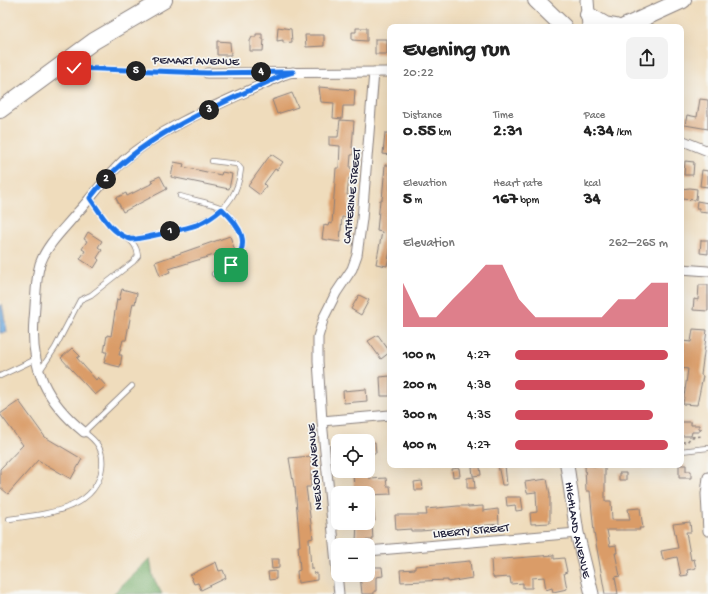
<!DOCTYPE html>
<html lang="en">
<head>
<meta charset="utf-8">
<style>
  :root { --surface:#fff; --page:#f2f2f2; --text:#222; --muted:#767676; --accent:#d1495b }
  body { margin:0; font-family:"Gochi Hand",sans-serif; background:var(--page); color:var(--text); height:100vh; display:flex; flex-direction:column; font-size:15px; white-space:nowrap }
  * { box-sizing:border-box; margin:0 }
  p { font-size:13px; color:var(--muted) }
  .icon { flex:none; width:22px; height:22px; fill:none; stroke:currentColor; stroke-width:2; stroke-linecap:round; stroke-linejoin:round }
  .map { position:relative; flex:1; overflow:hidden }
  .panel { position:absolute; left:387px; top:24px; width:297px; height:444px; display:flex; flex-direction:column; background:var(--surface); border-radius:8px; box-shadow:0 4px 16px #0002 }
  .panel>* { flex:none }
  .buttons { position:absolute; left:331px; top:434px; display:grid; gap:8px }
  .buttons a { display:grid; place-items:center; width:44px; height:44px; border-radius:8px; background:var(--surface); box-shadow:0 4px 16px #0002; font-size:20px }
  .pin { position:absolute; display:grid; place-items:center; width:34px; height:34px; color:#fff; margin:-17px; border-radius:8px; box-shadow:0 2px 6px #0006 }
  .km { position:absolute; width:20px; height:20px; margin:-10px; border-radius:50%; background:#222; color:#fff; font-size:11px; line-height:20px; text-align:center }
  .round { display:grid; place-items:center; flex:none; width:42px; height:42px; border-radius:8px; background:var(--page) }
  .overview { display:flex; align-items:center; justify-content:space-between; height:68px; padding:0 16px }
  h1 { font-size:22px; font-weight:800; line-height:30px }
  .figures { display:grid; grid-template-columns:repeat(3,1fr); gap:6px; height:68px; padding:4px 16px }
  .figures div { display:grid; align-content:center }
  .figures b { font-size:17px; font-weight:800 }
  .figures small { font-size:11px; font-weight:400 }
  .figures p { font-size:11px }
  .chart { height:112px; padding:8px 16px }
  .chart p { display:flex; justify-content:space-between }
  .chart svg { width:100%; height:72px; margin-top:4px; fill:var(--accent); opacity:.7 }
  ul { padding:0 16px; list-style:none; font-size:13px }
  li { display:grid; grid-template-columns:64px 48px 1fr; align-items:center; height:30px }
  li i { height:10px; border-radius:5px; background:var(--accent) }
  .map>svg:first-child { display:block }
</style>
</head>
<body>
<div class="map">
<svg width="708" height="594" viewBox="0 0 708 594">
  <rect width="100%" height="100%" fill="#f6f6f2"/>
  <filter id="ink" filterUnits="userSpaceOnUse"><feTurbulence type="fractalNoise" baseFrequency=".025" numOctaves="2"/><feDisplacementMap in="SourceGraphic" scale="8" xChannelSelector="R" yChannelSelector="G"/><feConvolveMatrix kernelMatrix="1 2 1 2 8 2 1 2 1" color-interpolation-filters="sRGB"/></filter>
  <filter id="wash" filterUnits="userSpaceOnUse"><feTurbulence type="fractalNoise" baseFrequency=".012" numOctaves="4" result="noise"/><feDisplacementMap in="SourceGraphic" scale="16" xChannelSelector="R" yChannelSelector="G"/><feGaussianBlur stdDeviation="0.9" result="paint"/><feColorMatrix in="noise" values="0 0 0 0 0 0 0 0 0 0 0 0 0 0 0 0 0 1.4 0 .05"/><feComposite in="paint" operator="in"/></filter>
  <g filter="url(#wash)">
    <rect width="100%" height="100%" fill="#efdcbc"/>
    <!-- forest -->
    <path fill="#76ac69" stroke="#4c6752" d="M150,558l3,19 9,17h-49z"/>
    <!-- water -->
    <path fill="#6eabe0" stroke="#48668e" d="M0,305h2l5,27 -7,1z"/>
    <g id="blocks">
      <!-- building -->
      <path fill="#da9c68" d="M278,27l13,2 1,13 -9,1v-3l-6,1z
        M356,28h11v13l-15,-1v-8h4z
        M256,34h6v5h2l-1,12h-13v-10l2,-4h4z
        M305,35h19v11l-18,1z
        M375,39h12v15h-12z
        M217,41l13,1 1,13h-14z
        M319,87l36,3 -1,16h-11l-1,13 -9,-1 1,-15 -13,-1z
        M292,93l6,14 -21,7 -5,-14z
        M700,99l8,1v29l-23,-4 2,-10 10,2z
        M340,120l14,1 -2,27h2l-1,7h-2l-1,13 2,1v9h-3l-2,17h2v23l-7,-1 -2,25 -18,-3 2,-14 4,1 1,-3 3,1 4,-56h3l1,-22 -11,-1v-8h9z
        M385,133h5v22l-7,-1z
        M271,154l12,8 -6,8 -2,-1 -11,15 2,2 -6,9 -12,-9z
        M685,161l9,1 -1,13h-9z
        M174,162l10,2 -1,3 38,8 1,-3 10,2 -3,15 -58,-12z
        M385,165h5v86l-3,15 -11,-2 6,-32 -5,-1 3,-31h2z
        M702,170l6,1v16l-8,-1z
        M160,176l7,13 -44,23 -7,-14 10,-5 1,3 26,-13 -2,-3z
        M690,188l7,1 -1,11 -15,-1v-10z
        M697,201l11,2v10l-9,-1v-4h-3z
        M88,232l14,9 -4,6 4,3 -5,8 2,2 -5,8 -14,-9 5,-8 -3,-2 5,-8 -3,-2z
        M230,236l5,15 -10,4 -1,-3 -46,14 -9,3 1,3 -10,4 -5,-14z
        M701,240h7v14l-8,-1z
        M699,285h9v26l-15,-1 1,-11 4,1z
        M122,289l15,4 -2,11 -2,-1 -7,37h-3l-4,15h3l-2,12 -16,-4 3,-11h-3l3,-17 4,1 6,-37 2,1z
        M359,295l10,5 -8,15 -10,-6z
        M693,329l14,1 -6,45 2,1 -6,29 -14,-1 5,-35 -7,-1 2,-17h-2l1,-10 9,1z
        M378,335l12,17 -9,7 -13,-18z
        M72,348l8,8 -3,2 19,22 2,-3 8,9 -11,9 -34,-37z
        M390,376v20h-9l-1,-19z
        M366,389l1,12 -23,2 -1,-12z
        M19,401l26,36 37,22 -11,20 -33,-19 -30,34 -8,-7v-18l23,-24 -23,-31z
        M681,422h10v3h8v7h-7l-1,4h-10z
        M375,442l1,11h-8v-10z
        M311,456v31h-5l7,51 -4,1 2,30h2l1,5 3,-1v7l-19,3 -1,-12 3,-1 -2,-24h2l-5,-59h-1l-5,-29z
        M498,465h7l2,20h-5z
        M585,465l20,2v34h6l1,19h18l-2,-11 12,-1 3,20h-4l1,2h-33l3,16 6,-1 1,8h-2l5,23 -5,1 3,17h-13l-11,-62 -4,-41h-4z
        M679,465h7v6h5v7h-12z
        M472,467h8l1,8 -8,1z
        M459,468l1,8 -7,1 -1,-8z
        M353,471h16l1,8 16,-1 1,8h3l1,8 -23,1v-2h-14z
        M619,473h7v7h-7z
        M474,477l1,11h-8v-10z
        M547,479l3,15v29l-19,1 -1,-11 7,-1 -1,-20 -9,1 -2,-11z
        M422,481l1,9h-8l-1,-8z
        M506,497h15l2,13 -7,1 -1,-6 -8,1z
        M368,502h5l2,19 -7,1z
        M458,506h10v1l15,-1v5l15,-2 1,15 -78,7h-10v-2l-15,1 -1,-15h32l-1,-6z
        M690,522l1,10h-5l5,28 3,-1 2,9 -9,2 1,5 -7,1 -4,-19 -14,3 -2,-9 17,-3 -5,-24z
        M357,523h15l1,17 -17,1z
        M554,555v4l10,-1 3,14 -3,1 3,16 -14,3 -1,-4 -6,2 -2,-13 -12,1v10h-9v-5l-12,1 -1,-7 -16,1 -2,-3 -1,-15z
        M271,559h8v9l-7,1z
        M470,561l2,17 -24,4v-2l-47,2 -1,-12 15,-1v-3z
        M216,562l3,9 4,-1 3,8 -25,12 -3,-7 -4,1 -4,-9z
        M368,567h14l1,9 -7,1v14h-2v3h-12l-2,-19h8z
        M276,571v8l-7,1 -1,-8z"/>
    </g>
  </g>
  <g filter="url(#ink)">
    <use href="#blocks" fill-opacity="0" stroke="#887f7c" stroke-width="1"/>
    <g fill="none" stroke-linecap="round" stroke-linejoin="round">
      <!-- lane casing -->
      <g stroke="#887f7c" stroke-width="6">
        <path id="lane" d="M74,68l133,5
          M180,196c13,4 29,6 42,12 5,3 9,9 12,14 21,25 1,40 -20,52
          M132,240c45,-11 103,-13 109,-71l-4,-5 -25,-3
          M39,372l16,-24 25,-48 11,-5 42,-33 5,-6c-2,-19 -17,-18 -28,-30 -8,-8 -14,-19 -20,-28
          M0,376l36,-17
          M681,451l27,-3
          M9,519c34,-5 88,-8 93,-52 2,-17 -5,-26 -18,-35l48,-46"/>
      </g>
      <!-- street casing -->
      <g stroke="#887f7c" stroke-width="11">
        <path id="street" d="M207,73l183,-1
          M681,140l27,11
          M681,269l27,2
          M322,421l68,-6
          M84,432c-38,-31 -54,-64 -50,-113 2,-18 1,-38 6,-55 7,-20 24,-35 37,-51 16,-17 29,-36 46,-52 42,-37 109,-62 160,-86l10,-3
          M708,477l-2,17 2,37
          M368,551l209,-18
          M339,594l-17,-173 -4,-60v-24l6,-20 12,-24 16,-24 5,-14 5,-36 12,-147"/>
      </g>
      <!-- secondary casing -->
      <g stroke="#887f7c" stroke-width="15">
        <g id="secondary">
          <path d="M587,0l2,27"/>
          <path id="s1" d="M567,465l10,68 15,61"/>
        </g>
      </g>
      <!-- highway casing -->
      <g stroke="#887f7c" stroke-width="18">
        <path id="highway" d="M536,0l28,27
          M588,15l17,10 11,2
          M624,27l59,-27
          M0,110l94,-69 70,-41"/>
      </g>
      <!-- path -->
      <path stroke="#887f7c" stroke-width="1.5" stroke-dasharray="3 3" stroke-linecap="butt" d="M699,429h4
        M682,442h5l4,-5 11,-1"/>
      <!-- lane -->
      <use href="#lane" stroke="#fff" stroke-width="4.5"/>
      <!-- street -->
      <use href="#street" stroke="#fff" stroke-width="9"/>
      <!-- secondary -->
      <use href="#secondary" stroke="#fff" stroke-width="13"/>
      <!-- highway -->
      <use href="#highway" stroke="#fff" stroke-width="16"/>
    </g>
  </g>
  <g fill="none" stroke-linecap="round" stroke-linejoin="round" filter="url(#ink)">
    <!-- route casing -->
    <g stroke="#fff" stroke-width="8">
      <path id="route" d="M74,68l133,5 86,-1 -10,3c-70,33 -146,60 -193,123 11,16 20,34 40,41 5,2 62,-12 69,-15 9,-4 16,-9 23,-15 18,17 31,35 9,56"/>
    </g>
    <!-- route -->
    <use href="#route" stroke="#1a73e8" stroke-width="5"/>
  </g>
  <g text-anchor="middle" stroke-width="3.5" stroke-linejoin="round" paint-order="stroke">
    <!-- street labels -->
    <g font-size="12" fill="#22223b" stroke="#f6f6f2">
      <text transform="translate(196 60) rotate(1)" y="4">PEMART AVENUE</text>
      <text transform="translate(351 196) rotate(-84)" y="4">CATHERINE STREET</text>
      <text transform="translate(314 467) rotate(-95)" y="4">NELSON AVENUE</text>
      <text transform="translate(471 530) rotate(-5)" y="4">LIBERTY STREET</text>
      <text dy="4" stroke="none"><textPath href="#s1" startOffset="66">HIGHLAND AVENUE</textPath></text>
    </g>
  </g>
</svg>
<div class="buttons">
<a><svg class="icon" aria-label="locate" viewBox="0 0 24 24"><circle cx="12" cy="12" r="6"/><path d="M12 2v4M12 18v4M2 12h4M18 12h4"/></svg></a>
<a>+</a>
<a>−</a>
</div>
<div class="pin" style="left:231px;top:265px;background:#1e9e55"><svg class="icon" aria-label="arrive" viewBox="0 0 24 24"><path d="M6 21V4h12l-3 4 3 4H6"/></svg></div>
<div class="pin" style="left:74px;top:68px;background:#d93025"><svg class="icon" aria-label="check" viewBox="0 0 24 24"><path d="M5 12l5 5 9-10"/></svg></div>
<b class="km" style="left:170px;top:231px">1</b>
<b class="km" style="left:106px;top:179px">2</b>
<b class="km" style="left:209px;top:110px">3</b>
<b class="km" style="left:261px;top:72px">4</b>
<b class="km" style="left:136px;top:71px">5</b>
<section class="panel">
<div class="overview"><div><h1>Evening run</h1><p>20:22</p></div><a class="round"><svg class="icon" aria-label="share" viewBox="0 0 24 24"><path d="M12 15V3M7 8l5-5 5 5M5 13v7h14v-7"/></svg></a></div>
<div class="figures">
<div><p>Distance</p><b>0.55<small> km</small></b></div>
<div><p>Time</p><b>2:31</b></div>
<div><p>Pace</p><b>4:34<small> /km</small></b></div>
</div>
<div class="figures">
<div><p>Elevation</p><b>5<small> m</small></b></div>
<div><p>Heart rate</p><b>167<small> bpm</small></b></div>
<div><p>kcal</p><b>34</b></div>
</div>
<div class="chart"><p><span>Elevation</span>262–265 m</p>
<svg viewBox="0 0 160 44" preserveAspectRatio="none"><path d="M0 44V17L10 38L20 38L30 27L40 17L50 6L60 6L70 27L80 38L90 38L100 38L110 38L120 38L130 27L140 27L150 17L160 17V44z"/></svg>
</div>
<ul>
<li><b>100 m</b>4:27<i style="width:100%"></i></li>
<li><b>200 m</b>4:38<i style="width:85%"></i></li>
<li><b>300 m</b>4:35<i style="width:90%"></i></li>
<li><b>400 m</b>4:27<i style="width:100%"></i></li>
</ul>
</section>
</div>
</body>
</html>
